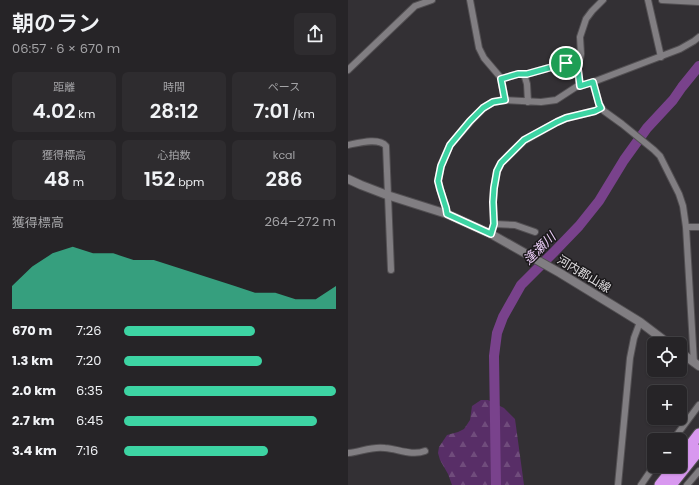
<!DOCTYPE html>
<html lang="ja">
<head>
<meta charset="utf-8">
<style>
  :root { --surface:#262427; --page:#2e2c2f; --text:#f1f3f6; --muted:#a4a4a7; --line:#424144; --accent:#3dd4a3 }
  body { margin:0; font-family:Poppins,"Noto Sans JP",sans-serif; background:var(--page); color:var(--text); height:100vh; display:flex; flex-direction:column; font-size:15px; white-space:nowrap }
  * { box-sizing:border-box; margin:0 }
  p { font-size:13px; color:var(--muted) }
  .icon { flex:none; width:22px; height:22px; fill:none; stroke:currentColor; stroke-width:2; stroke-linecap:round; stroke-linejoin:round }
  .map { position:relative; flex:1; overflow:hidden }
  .details { display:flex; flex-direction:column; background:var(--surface); width:348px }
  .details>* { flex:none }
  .buttons { position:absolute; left:299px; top:337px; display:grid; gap:8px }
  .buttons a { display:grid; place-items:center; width:40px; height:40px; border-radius:6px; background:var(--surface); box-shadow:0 1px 3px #0004,0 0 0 1px var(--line); font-size:20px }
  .pin { position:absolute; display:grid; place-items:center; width:34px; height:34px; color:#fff; margin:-17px; border:2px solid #fff; border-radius:50%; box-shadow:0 1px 4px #0007 }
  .round { display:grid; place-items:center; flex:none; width:42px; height:42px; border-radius:6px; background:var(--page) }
  .head { display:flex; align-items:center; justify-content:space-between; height:68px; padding:0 12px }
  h1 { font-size:22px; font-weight:600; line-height:30px }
  .figures { display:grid; grid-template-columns:repeat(3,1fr); gap:6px; height:68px; padding:4px 12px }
  .figures div { display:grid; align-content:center; border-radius:6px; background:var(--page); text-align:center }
  .figures b { font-size:20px; font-weight:600 }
  .figures small { font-size:11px; font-weight:400 }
  .figures p { font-size:11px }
  .chart { height:112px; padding:8px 12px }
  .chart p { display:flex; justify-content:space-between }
  .chart svg { width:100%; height:72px; margin-top:4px; fill:var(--accent); opacity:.7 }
  ul { padding:0 12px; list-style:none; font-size:13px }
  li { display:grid; grid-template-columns:64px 48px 1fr; align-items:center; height:30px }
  li i { height:10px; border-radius:5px; background:var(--accent) }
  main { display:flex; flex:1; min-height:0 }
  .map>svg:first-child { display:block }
</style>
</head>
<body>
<main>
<section class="details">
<div class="head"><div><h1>朝のラン</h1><p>06:57 · 6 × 670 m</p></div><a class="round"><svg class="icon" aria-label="share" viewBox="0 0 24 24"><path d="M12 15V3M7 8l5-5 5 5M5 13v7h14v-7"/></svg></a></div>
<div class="figures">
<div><p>距離</p><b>4.02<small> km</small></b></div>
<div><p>時間</p><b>28:12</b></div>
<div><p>ペース</p><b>7:01<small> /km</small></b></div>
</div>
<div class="figures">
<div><p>獲得標高</p><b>48<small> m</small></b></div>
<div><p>心拍数</p><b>152<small> bpm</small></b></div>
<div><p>kcal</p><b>286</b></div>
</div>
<div class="chart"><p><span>獲得標高</span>264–272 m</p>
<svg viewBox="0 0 160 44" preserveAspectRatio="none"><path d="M0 44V30L10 18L20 10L30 6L40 10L50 10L60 14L70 14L80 18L90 22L100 26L110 30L120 34L130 34L140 38L150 38L160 30V44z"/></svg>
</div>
<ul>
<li><b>670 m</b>7:26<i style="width:62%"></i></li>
<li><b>1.3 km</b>7:20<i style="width:65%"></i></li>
<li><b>2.0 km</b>6:35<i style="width:100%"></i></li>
<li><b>2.7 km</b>6:45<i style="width:91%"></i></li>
<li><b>3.4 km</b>7:16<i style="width:68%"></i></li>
</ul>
</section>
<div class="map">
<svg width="351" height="485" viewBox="0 0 351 485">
  <defs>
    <pattern id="forest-firs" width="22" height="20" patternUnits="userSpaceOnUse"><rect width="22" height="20" fill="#582e67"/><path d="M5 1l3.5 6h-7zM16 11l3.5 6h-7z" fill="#704c7c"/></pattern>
  </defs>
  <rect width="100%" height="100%" fill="#333034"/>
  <!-- forest -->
  <path fill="url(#forest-firs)" d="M133,400h7l16,8 11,11 9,66h-72l-4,-11 -8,-14 -2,-7 1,-6 8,-12 11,-3 6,-3 6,-9 2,-14z"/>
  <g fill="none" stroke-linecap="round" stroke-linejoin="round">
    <!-- river -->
    <path stroke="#79428c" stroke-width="10" d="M148,485l-2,-129 3,-23 6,-16 18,-32 33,-33 25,-26 20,-25 25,-41 23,-32 26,-28 9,-13 17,-21"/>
    <!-- street casing -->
    <g stroke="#524f52" stroke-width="8">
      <path id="street" d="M122,0l9,48 5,10 17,20 4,22
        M300,0l13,57
        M314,0l37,2
        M229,61l3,25
        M0,70l67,-64 17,-6
        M176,74l3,10 1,18
        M153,79l17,-5h9l53,-15 1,-5 -1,-17 6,-18 6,-8 11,-11
        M245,82l6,22 5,7 18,13 32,26 6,6 19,38 4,12 3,21 8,136
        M0,145c10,-2 31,-8 38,1l5,124
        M99,214l-1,-6 -6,-19 -2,-8 3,-16 9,-20 21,-24 15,-15 7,-4 12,-2 36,2 15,-2 20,-13 17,-5 87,-33 14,-8 5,-4
        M146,224l21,1 20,7
        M338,227h13
        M143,234l3,-10 -1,-22 1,-14 3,-17 4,-8 7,-7 16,-15 33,-19 9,-4 29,-7 6,-3
        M325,440l26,-35
        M0,453c13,-1 23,-7 37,-5 13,1 27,8 40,3
        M270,485l12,-127 4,-20 6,-16
        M293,485l13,-19
        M339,485l12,-14"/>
    </g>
    <!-- secondary casing -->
    <g stroke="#524f52" stroke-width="10">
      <path id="secondary" d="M0,179l13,6 26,10 60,19 44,20 69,39 54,33 26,16 29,22
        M332,352l19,14"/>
    </g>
    <!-- highway casing -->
    <g stroke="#524f52" stroke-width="13">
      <path id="highway" d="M332,459l19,-25
        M312,485l15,-19
        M323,485l28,-35"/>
    </g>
    <!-- street -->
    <use href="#street" stroke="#817e82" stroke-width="6"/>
    <!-- secondary -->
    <use href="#secondary" stroke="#817e82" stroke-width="8"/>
    <!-- highway -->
    <use href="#highway" stroke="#d898ef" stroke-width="11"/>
  </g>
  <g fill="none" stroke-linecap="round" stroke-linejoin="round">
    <!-- route casing -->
    <g stroke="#fff" stroke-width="8">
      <path id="route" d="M229,61l3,25 13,-4 6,22 2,4 -6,3 -29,7 -9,4 -33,18 -23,23 -4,8 -3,17 -1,14 1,22 -3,10 -44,-20 -1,-6 -6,-19 -2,-8 3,-15 9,-21 20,-24 13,-13 10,-6 12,-2 -4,-21 17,-5h9l43,-12z"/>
    </g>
    <!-- route -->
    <use href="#route" stroke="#3dd4a3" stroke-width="5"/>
  </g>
  <g text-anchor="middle" stroke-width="3" stroke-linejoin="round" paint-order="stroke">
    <!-- street labels -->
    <g font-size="12" fill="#e0dee1" stroke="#1a181a">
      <text transform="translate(236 274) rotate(31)" y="4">河内郡山線</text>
    </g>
    <!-- water labels -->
    <g font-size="13" font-style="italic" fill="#ebcef7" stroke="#1a181a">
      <text transform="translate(191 248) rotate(-45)" y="5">逢瀬川</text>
    </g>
  </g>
</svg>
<div class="buttons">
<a><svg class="icon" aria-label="locate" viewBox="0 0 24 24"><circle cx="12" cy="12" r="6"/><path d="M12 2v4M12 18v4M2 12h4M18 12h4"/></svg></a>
<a>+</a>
<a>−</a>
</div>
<div class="pin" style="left:218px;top:63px;background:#1e9e55"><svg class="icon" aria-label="arrive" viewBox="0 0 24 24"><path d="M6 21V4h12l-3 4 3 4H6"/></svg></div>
</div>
</main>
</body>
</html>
